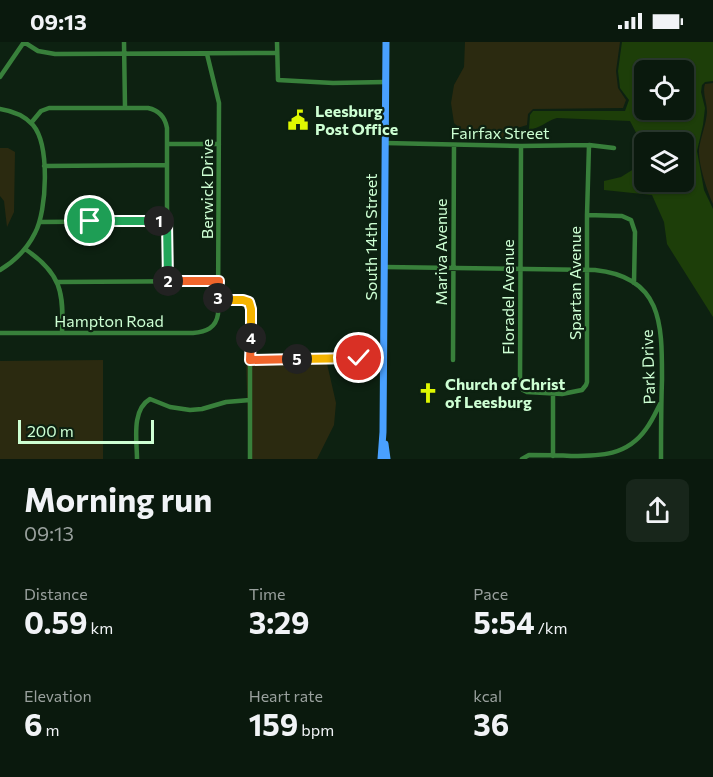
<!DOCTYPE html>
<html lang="en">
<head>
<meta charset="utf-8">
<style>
  :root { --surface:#0a190d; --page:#18261b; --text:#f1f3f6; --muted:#99a09d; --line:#2a382e }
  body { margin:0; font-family:Commissioner,sans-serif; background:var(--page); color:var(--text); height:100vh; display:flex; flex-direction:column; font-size:22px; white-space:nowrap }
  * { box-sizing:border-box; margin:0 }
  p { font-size:20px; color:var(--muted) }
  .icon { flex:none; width:33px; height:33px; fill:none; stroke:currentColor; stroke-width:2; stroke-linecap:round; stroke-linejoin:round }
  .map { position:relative; height:417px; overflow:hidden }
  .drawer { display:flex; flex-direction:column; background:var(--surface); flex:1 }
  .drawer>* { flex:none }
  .tools { position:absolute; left:634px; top:18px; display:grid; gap:12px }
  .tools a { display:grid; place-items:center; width:60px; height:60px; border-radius:9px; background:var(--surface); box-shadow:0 2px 4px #0004,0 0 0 2px var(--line); font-size:30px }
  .scale { position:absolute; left:18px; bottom:15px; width:136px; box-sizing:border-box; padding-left:6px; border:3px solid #cdffd3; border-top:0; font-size:16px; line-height:21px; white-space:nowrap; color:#cdffd3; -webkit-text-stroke:4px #0d2111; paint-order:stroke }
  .pin { position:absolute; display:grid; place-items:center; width:51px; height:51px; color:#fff; margin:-26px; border:3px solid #fff; border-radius:50%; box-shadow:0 2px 6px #0007 }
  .km { position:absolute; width:30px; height:30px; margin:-15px; border-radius:50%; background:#222; color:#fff; font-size:16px; line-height:30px; text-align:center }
  .round { display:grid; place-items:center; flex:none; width:63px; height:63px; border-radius:9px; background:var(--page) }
  .summary { display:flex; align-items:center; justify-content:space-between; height:102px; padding:0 24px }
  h1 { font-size:33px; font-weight:700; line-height:45px }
  .figures { display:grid; grid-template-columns:repeat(3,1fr); gap:9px; height:102px; padding:6px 24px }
  .figures div { display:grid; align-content:center }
  .figures b { font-size:30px; font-weight:700 }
  .figures small { font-size:16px; font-weight:400 }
  .figures p { font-size:16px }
  .status { display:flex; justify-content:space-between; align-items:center; height:42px; padding:0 30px; background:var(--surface); direction:ltr }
  .status svg { height:16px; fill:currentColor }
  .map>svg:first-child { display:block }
</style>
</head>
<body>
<div class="status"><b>09:13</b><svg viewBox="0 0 49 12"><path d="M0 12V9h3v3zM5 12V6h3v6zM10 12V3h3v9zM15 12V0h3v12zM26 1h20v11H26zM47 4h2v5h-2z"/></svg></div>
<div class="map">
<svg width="713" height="417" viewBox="0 0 713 417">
  <rect width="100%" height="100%" fill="#0d2111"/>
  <!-- green -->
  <path fill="#2b2a10" d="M465,0h155l-4,29 2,17 8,12 -3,8 -90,1 -5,5 -1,11 -10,3 -9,11 -31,-3 -13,-4 -10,-9 -3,-20 3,-18 10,-18z
    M713,41v121c-6,-13 -15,-41 -14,-55 2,-13 7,-24 8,-37 0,-10 -5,-19 -2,-28z
    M0,106h8l7,4 -1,60 -7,15 -3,-26 -4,-5z
    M246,316l80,1 10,44 -2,22 -17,34h-68z
    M103,318v99h-103v-98z"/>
  <!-- water -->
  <path fill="#1d3e09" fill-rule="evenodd" d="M622,0h91v39l-8,1 -3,3 -1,7 4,16 -2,17 -6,26 7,39 9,19v108l-46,-73 -3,-22 -12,-27 -48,-5v-9l17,-4 24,-15v20h39v-40h-39v8l-15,-29 -73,-3c-11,3 -17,11 -28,11l1,-14 3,-4h92l4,-11 -9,-12 -2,-17zM645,28h39v40h-39z"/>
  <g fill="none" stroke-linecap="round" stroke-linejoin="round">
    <!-- minor -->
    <path stroke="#38803b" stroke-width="4.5" d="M24,0l14,9 17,3 222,-1
      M124,0l1,65
      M277,0l1,38 55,3 52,-1
      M0,35l24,-35
      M0,67c13,2 24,6 33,16 17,20 14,86 2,108 -8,16 -20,28 -35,37
      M31,81l10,-12 8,-3h99c10,2 17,9 19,20v153
      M385,101l136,3 68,-1 25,3
      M167,102h52
      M521,104l-1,237 3,7 4,2 35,2 20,-4 4,-5 1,-3v-167l2,-70
      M44,124l123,-1
      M587,173l35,1 9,4 4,12 -1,51
      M40,180l127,-1
      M25,207c36,24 39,43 37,84
      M384,225l211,3c68,7 67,55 67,110 -1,27 -1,53 -1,79
      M58,240l160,-1
      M218,258c10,0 25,-3 32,4v155
      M0,291h193c13,-1 23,-5 25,-19l1,-211 -12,-49
      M250,318l134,-2
      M453,318l1,-215
      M553,414v-63
      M137,417c0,-18 -6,-49 13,-60l20,8 20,3 12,-1 24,-7 24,-2
      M522,417l7,-4c14,0 28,0 42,1 29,0 56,0 75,-27 6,-8 10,-17 14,-25"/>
    <!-- highway -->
    <path stroke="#49a0fe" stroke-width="7" d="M385,402l2,15
      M381,417l2,-27 3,-390"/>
  </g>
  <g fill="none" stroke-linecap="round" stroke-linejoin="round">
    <!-- split-1 casing -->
    <g stroke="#fff" stroke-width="12">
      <path id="split-1" d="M90,179h69"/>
    </g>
    <!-- split-2 casing -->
    <g stroke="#fff" stroke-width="12">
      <path id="split-2" d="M159,179h8l1,60"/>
    </g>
    <!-- split-3 casing -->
    <g stroke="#fff" stroke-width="12">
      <path id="split-3" d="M168,239h51l-1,17"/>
    </g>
    <!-- split-4 casing -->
    <g stroke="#fff" stroke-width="12">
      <path id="split-4" d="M218,256v2h25l6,2 2,7v29"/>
    </g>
    <!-- split-5 casing -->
    <g stroke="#fff" stroke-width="12">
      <path id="split-5" d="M251,296l-1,22 47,-1"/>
    </g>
    <!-- split-6 casing -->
    <g stroke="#fff" stroke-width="12">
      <path id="split-6" d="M297,317l62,-1"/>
    </g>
    <!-- split-1 -->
    <use href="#split-1" stroke="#22a559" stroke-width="8"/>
    <!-- split-2 -->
    <use href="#split-2" stroke="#22a559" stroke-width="8"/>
    <!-- split-3 -->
    <use href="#split-3" stroke="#f0652b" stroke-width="8"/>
    <!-- split-4 -->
    <use href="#split-4" stroke="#f5b400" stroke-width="8"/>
    <!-- split-5 -->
    <use href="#split-5" stroke="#f0652b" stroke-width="8"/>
    <!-- split-6 -->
    <use href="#split-6" stroke="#f5b400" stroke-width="8"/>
  </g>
  <!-- icons -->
  <defs>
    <g id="civic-bare" transform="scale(1.62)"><path d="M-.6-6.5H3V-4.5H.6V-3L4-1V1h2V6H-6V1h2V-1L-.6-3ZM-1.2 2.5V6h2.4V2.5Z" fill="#dff801" stroke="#0d2111" stroke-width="2.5" paint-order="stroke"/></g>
    <g id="church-bare" transform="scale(1.62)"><path d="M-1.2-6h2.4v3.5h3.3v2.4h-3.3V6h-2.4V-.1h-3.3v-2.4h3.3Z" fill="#dff801" stroke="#0d2111" stroke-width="2.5" paint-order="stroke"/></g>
  </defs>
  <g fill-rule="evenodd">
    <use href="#civic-bare" x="298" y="78"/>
    <use href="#church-bare" x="428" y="351"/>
  </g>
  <g text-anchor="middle" stroke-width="4.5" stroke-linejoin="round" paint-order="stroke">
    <!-- poi labels -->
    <g font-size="16" font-weight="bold" fill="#cdffd3" stroke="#0d2111" text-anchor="start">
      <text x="315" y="75">Leesburg<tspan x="315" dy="18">Post Office</tspan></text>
      <text x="445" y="348">Church of Christ<tspan x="445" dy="18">of Leesburg</tspan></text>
    </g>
    <!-- street labels -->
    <g font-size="16" fill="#cdffd3" stroke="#0d2111">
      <text x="500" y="97">Fairfax Street</text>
      <text transform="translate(207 147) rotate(-90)" y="6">Berwick Drive</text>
      <text transform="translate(371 195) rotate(-90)" y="6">South 14th Street</text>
      <text transform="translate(441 210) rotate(-90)" y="6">Mariva Avenue</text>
      <text transform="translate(575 241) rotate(-90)" y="6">Spartan Avenue</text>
      <text transform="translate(508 255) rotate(-90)" y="6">Floradel Avenue</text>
      <text x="109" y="285">Hampton Road</text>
      <text transform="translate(648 325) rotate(-92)" y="6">Park Drive</text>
    </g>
  </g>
</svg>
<div class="tools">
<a><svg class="icon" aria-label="locate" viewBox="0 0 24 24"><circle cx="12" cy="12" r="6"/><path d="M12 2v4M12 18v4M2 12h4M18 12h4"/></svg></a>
<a><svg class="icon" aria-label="layers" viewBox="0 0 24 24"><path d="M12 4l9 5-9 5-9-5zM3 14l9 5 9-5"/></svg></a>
</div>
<div class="scale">200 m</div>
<div class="pin" style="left:90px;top:179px;background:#1e9e55"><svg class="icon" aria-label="arrive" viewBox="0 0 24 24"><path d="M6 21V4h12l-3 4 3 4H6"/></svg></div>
<div class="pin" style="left:359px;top:316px;background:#d93025"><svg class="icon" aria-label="check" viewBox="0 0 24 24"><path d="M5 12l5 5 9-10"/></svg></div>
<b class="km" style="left:159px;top:179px">1</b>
<b class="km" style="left:168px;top:239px">2</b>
<b class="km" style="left:218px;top:256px">3</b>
<b class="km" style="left:251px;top:296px">4</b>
<b class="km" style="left:297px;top:317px">5</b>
</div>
<section class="drawer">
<div class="summary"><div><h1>Morning run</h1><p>09:13</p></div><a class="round"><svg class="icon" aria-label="share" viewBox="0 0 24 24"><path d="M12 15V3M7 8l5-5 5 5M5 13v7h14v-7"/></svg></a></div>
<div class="figures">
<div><p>Distance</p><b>0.59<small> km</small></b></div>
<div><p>Time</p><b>3:29</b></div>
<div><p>Pace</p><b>5:54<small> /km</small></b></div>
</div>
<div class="figures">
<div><p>Elevation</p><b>6<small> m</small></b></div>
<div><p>Heart rate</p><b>159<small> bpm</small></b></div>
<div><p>kcal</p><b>36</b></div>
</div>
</section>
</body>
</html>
